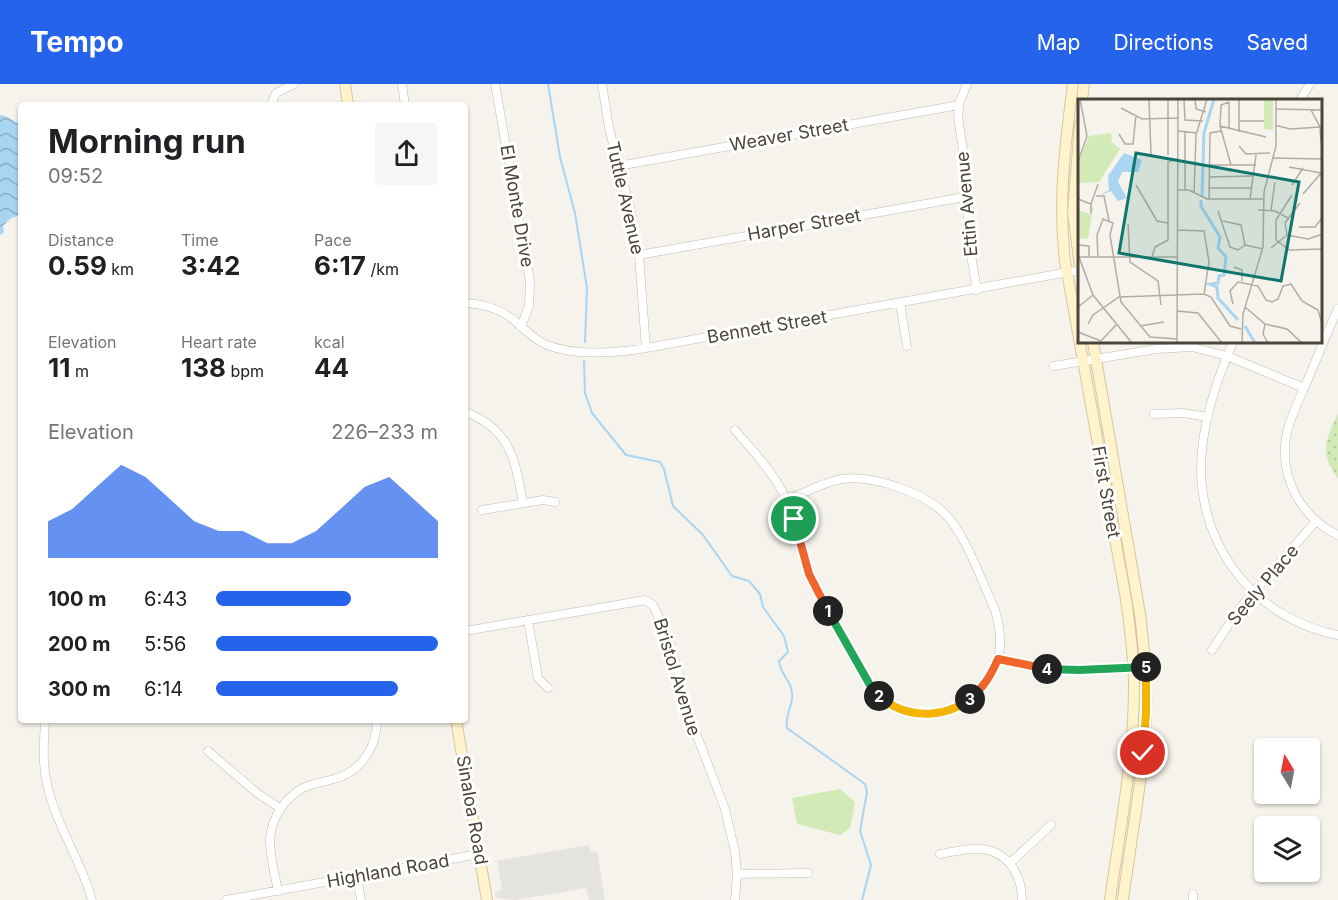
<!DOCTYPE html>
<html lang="en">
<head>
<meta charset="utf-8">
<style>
  :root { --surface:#fff; --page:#f6f6f6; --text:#202124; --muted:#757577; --accent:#2563eb }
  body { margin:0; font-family:Inter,sans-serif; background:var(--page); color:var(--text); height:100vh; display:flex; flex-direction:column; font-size:22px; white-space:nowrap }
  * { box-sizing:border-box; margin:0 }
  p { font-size:20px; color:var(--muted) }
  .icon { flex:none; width:33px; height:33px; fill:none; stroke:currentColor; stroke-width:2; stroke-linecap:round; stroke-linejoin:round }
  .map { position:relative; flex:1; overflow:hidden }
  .sheet { position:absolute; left:18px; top:18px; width:450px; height:621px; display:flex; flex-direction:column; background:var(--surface); border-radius:6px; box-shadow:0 2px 4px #0004 }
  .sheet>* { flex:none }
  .needle { width:39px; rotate:350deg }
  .buttons { position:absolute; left:1254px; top:654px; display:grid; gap:12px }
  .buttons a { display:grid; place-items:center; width:66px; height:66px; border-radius:6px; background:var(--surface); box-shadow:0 2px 4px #0004; font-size:30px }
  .pin { position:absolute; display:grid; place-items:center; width:51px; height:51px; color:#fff; margin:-26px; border:3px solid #fff; border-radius:50%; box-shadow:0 2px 6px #0007 }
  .km { position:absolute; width:30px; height:30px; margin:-15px; border-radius:50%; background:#222; color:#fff; font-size:16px; line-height:30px; text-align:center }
  .round { display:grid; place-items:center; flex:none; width:63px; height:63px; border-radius:6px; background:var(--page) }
  .summary { display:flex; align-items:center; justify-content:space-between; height:102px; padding:0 30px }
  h1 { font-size:33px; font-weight:700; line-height:45px }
  .stats { display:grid; grid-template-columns:repeat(3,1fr); gap:9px; height:102px; padding:6px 30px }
  .stats div { display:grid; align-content:center }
  .stats b { font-size:26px; font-weight:700 }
  .stats small { font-size:16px; font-weight:400 }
  .stats p { font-size:16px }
  .chart { height:168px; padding:12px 30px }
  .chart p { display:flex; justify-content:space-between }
  .chart svg { width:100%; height:108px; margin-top:6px; fill:var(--accent); opacity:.7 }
  ul { padding:0 30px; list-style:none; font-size:20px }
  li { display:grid; grid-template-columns:96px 72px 1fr; align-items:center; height:45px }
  li i { height:15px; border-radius:8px; background:var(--accent) }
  header { display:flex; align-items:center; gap:36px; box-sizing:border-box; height:84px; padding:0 30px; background:var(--accent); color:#fff }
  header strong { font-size:28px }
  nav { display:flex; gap:33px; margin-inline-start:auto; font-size:21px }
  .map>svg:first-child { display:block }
</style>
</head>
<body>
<header>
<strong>Tempo</strong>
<nav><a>Map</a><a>Directions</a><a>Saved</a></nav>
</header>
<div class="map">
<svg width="1338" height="816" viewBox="0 0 1338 816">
  <defs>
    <pattern id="park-dots" width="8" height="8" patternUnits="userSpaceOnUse" patternTransform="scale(1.5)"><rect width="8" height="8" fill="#d2eab5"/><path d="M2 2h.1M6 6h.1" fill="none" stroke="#b6ca9c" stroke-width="1.8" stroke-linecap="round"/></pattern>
    <pattern id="water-waves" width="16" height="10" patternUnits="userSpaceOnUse" patternTransform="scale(1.5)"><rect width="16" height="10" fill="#a9d4f2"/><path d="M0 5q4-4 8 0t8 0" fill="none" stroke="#8caec5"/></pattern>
  </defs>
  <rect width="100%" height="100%" fill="#f6f3ec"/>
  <!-- park -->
  <path fill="url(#park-dots)" d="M1338,329v66c-19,-29 -13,-36 0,-66z"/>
  <!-- pitch -->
  <path fill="#d2eab5" d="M840,705l15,13 -5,26 -10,7 -43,-11 -5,-26z"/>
  <!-- parking -->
  <path fill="#e5e3e0" d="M588,761l3,7 6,-1 8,49h-16l-3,-12 -71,12 -19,-2 -1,-6 7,-2 -5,-29z"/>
  <!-- water -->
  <path fill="url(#water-waves)" d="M0,31c9,1 13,7 21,9v92l-2,-1 -9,4 -7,7 1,6 -4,3z"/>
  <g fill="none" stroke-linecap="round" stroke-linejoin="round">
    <!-- stream -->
    <path stroke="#a9d4f2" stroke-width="2" d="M548,0l12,73 15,56 12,75 -2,54
      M584,277l1,32 7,20 34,42 34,7 4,7 9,37 30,29 29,41 17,5 11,13 3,13 21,29 4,16 -9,9c1,12 9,17 12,27 5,14 -7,26 -4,40l78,56 2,8 -7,39 11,34 -9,35"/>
    <!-- street casing -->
    <g stroke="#c2bbae" stroke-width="9">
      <path id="street" d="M402,0l3,21
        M495,0l35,197 -1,25 -8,21
        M602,0l7,44 22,83 8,44 7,93
        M967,0l-7,17 -2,16 12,79 -3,36 10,58
        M1300,16l10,-16
        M271,21l5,-12 18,-9
        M618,82l341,-61
        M639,171l331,-59
        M465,219c19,1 37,6 51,19 8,7 16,15 25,20 28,15 75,11 105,6l434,-78
        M900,219l7,43
        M1338,225c-10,21 -18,42 -27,63 -8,20 -19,40 -24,60 -9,42 12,85 51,103
        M1233,258c-17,40 -32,84 -32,128 1,81 57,150 137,165
        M1054,282l102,-17 36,-2 35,9 77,32
        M465,328c46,17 50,48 58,91
        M1154,330l29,-1 25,4
        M735,346c19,22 39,43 51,69 11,23 15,49 23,74 7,22 59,115 76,128 13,9 27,12 43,12 25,1 46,-14 60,-34 15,-20 14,-46 7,-69 -13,-28 -28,-72 -48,-94 -21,-23 -73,-41 -105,-37 -19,3 -37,14 -55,21
        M482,426l61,-10 12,2
        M528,536l10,58 10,10
        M465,547l175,-30 5,-1 8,5 15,32 11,37 2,20 44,115 10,43 2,22 -2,26
        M1212,566l27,-41 77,-88
        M998,575l37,8 23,3 78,-2
        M45,636c-1,21 -3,43 2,64 9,41 34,76 45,116
        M208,667l49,42 23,15
        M940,770c14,-2 29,-7 42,-5 27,3 40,27 40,51
        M1010,779l41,-38
        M737,790l71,-1
        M357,793l4,23
        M278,807c-3,-16 -8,-34 -8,-51 1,-21 14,-42 33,-52 10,-5 21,-6 31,-9 27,-7 43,-32 43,-59
        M1193,810v6
        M226,816l253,-46"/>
    </g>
    <!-- secondary casing -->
    <g stroke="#d6c79b" stroke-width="12">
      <path id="secondary" d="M345,0l3,21
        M1073,0c-8,61 -15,116 -8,177l61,338c4,29 8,58 8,87 0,71 -14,143 -24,214
        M1082,16l2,-16
        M1080,40l-7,88 7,55
        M1093,258l47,272c4,33 7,64 6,97 -2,63 -15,127 -23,189
        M456,636l31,180"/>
    </g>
    <!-- street -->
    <use href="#street" stroke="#fff" stroke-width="8"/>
    <!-- secondary -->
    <use href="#secondary" stroke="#fff3cd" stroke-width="10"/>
  </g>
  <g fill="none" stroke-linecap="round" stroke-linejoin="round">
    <!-- split-1 casing -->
    <g stroke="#fff" stroke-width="12">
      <path id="split-1" d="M794,435l15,55 19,37"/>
    </g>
    <!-- split-2 casing -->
    <g stroke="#fff" stroke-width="12">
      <path id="split-2" d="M828,527l42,74 9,11"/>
    </g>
    <!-- split-3 casing -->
    <g stroke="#fff" stroke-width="12">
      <path id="split-3" d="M879,612c26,23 64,23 91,3"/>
    </g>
    <!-- split-4 casing -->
    <g stroke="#fff" stroke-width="12">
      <path id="split-4" d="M970,615c14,-12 21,-24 28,-40l49,10"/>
    </g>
    <!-- split-5 casing -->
    <g stroke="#fff" stroke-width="12">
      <path id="split-5" d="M1047,585l32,1 67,-3"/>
    </g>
    <!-- split-6 casing -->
    <g stroke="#fff" stroke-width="12">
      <path id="split-6" d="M1143,669l3,-40v-46"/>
    </g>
    <!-- split-1 -->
    <use href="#split-1" stroke="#f0652b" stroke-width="8"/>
    <!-- split-2 -->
    <use href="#split-2" stroke="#22a559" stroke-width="8"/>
    <!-- split-3 -->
    <use href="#split-3" stroke="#f5b400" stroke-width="8"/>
    <!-- split-4 -->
    <use href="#split-4" stroke="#f0652b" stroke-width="8"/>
    <!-- split-5 -->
    <use href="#split-5" stroke="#22a559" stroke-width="8"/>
    <!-- split-6 -->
    <use href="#split-6" stroke="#f5b400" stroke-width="8"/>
  </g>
  <g text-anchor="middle" stroke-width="6" stroke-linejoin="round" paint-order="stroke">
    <!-- street labels -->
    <g font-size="18" fill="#4b4439" stroke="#fff">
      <text transform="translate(789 51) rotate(-10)" y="6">Weaver Street</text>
      <text transform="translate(625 114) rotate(77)" y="6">Tuttle Avenue</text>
      <text transform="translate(967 120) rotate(-95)" y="6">Ettin Avenue</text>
      <text transform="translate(517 122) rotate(80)" y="6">El Monte Drive</text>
      <text transform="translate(804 141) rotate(-10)" y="6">Harper Street</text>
      <text transform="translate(767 243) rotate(-10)" y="6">Bennett Street</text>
      <text transform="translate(1106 408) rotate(80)" y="6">First Street</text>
      <text transform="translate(1263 501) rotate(-50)" y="6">Seely Place</text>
      <text transform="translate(677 593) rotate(73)" y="6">Bristol Avenue</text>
      <text transform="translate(472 726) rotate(80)" y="6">Sinaloa Road</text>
      <text transform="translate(388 787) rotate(-10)" y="6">Highland Road</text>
    </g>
  </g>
  <!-- overview -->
  <g transform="translate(1078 15)">
    <rect width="244" height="244" fill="#f6f3ec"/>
    <path d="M33,34l1,9 8,7 -21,33 -21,1v-19l11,-28z" fill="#d2eab5"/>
    <path d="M186,0h9v31l-9,-1zM5,103l10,6 -5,31 -10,-1v-28l12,4v-8z" fill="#d2eab5"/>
    <path d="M46,54l18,7 -4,12h-16l-4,10 9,16 -9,3 -7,-10 -11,4 9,-5 -1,-14z" fill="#a9d4f2"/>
    <path fill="none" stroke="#a9d4f2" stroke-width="3" d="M124,97l2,-63 10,-34M123,101v6l19,31 -2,11 8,9 -2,18 -5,1 -1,7 -8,1 7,3 1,11 20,22M167,227l10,17"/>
    <path fill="none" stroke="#b2ada4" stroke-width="1.5" d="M71,0l2,56M90,0v56M106,0l1,21 18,1M117,0l1,10 10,3M161,0v33M151,3l-8,3 -1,21 11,39M43,9l21,11 36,-1M197,10l48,1M233,11l9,17 1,16M161,22h25M197,26l15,4 30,-2M142,27l46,11M151,29v-26M100,32l19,2M107,32v59M41,35l6,10h8l3,-29M161,47l7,8 24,-1M194,59l51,1M0,63l9,-26 -7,-37M131,66h47M211,68l32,6M131,78l43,-1M58,86l21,36 11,2M214,86l11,-17M132,89h41M100,91h11l18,9h56M116,95l2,-59 11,-36M225,95l20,-23M214,96l-16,25v20l13,10 34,-1M18,97h8l5,25M0,100l13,5v9M131,100l1,-66 11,-2M172,100l6,-44M13,105l7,-20M180,111l17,1 13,7M193,111l4,-28M140,112l12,36 8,3 7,-5M145,122l18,4 4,20M50,125l2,38 28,19 3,24M221,128h16l8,-10M100,131l26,1 5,31 -5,32M209,136l21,4 15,-5M209,136l-2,-12 15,-20M0,146l11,1v11M167,146l18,4M193,149l16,-13M1,158l14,38 39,48M1,158h99M20,158l-1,-22 6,-16 10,4 -3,12 11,67 29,35 27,2M74,158l3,-10 13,-7v-78l10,-3M156,168l8,3v11M155,205l-3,-13 8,-9 20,4 8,14 6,2 6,-3 5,-13 8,-2 11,17 16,9 5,17M0,208l15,-12M167,208l20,17 22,5 15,14M99,212l21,2 24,30M10,225l5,-9 26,-18 85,-3 7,3 19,29 11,3M187,225l-2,10 5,9M62,227l24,-4M0,233l23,9M21,244l17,-18M99,244l1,-244M164,244l1,-29 20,-67 1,-55 12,-46v-47"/>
    <path fill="#0f766e" fill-opacity="0.15" stroke="#0f766e" stroke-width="3" d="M58,54l163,29 -18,99 -162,-28z"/>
    <rect width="244" height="244" fill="none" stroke="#4b4439" stroke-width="3"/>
  </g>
</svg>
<div class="buttons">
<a><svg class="needle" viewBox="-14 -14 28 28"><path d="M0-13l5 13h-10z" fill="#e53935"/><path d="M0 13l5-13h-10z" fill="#757577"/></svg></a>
<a><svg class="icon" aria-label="layers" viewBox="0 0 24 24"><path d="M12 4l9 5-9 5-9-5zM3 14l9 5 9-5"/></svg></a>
</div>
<div class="pin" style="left:794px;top:435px;background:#1e9e55"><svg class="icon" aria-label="arrive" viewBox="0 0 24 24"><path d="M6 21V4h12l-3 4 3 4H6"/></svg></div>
<div class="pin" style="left:1143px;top:669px;background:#d93025"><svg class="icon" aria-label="check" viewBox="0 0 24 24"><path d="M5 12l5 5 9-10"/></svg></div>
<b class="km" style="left:828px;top:527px">1</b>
<b class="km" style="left:879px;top:612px">2</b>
<b class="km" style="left:970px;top:615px">3</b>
<b class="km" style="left:1047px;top:585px">4</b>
<b class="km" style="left:1146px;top:583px">5</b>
<section class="sheet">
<div class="summary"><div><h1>Morning run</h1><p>09:52</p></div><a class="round"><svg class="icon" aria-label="share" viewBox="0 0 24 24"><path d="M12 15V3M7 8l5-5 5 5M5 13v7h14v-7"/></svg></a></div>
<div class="stats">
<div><p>Distance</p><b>0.59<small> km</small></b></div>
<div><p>Time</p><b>3:42</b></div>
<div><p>Pace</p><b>6:17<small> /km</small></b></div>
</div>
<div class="stats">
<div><p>Elevation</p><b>11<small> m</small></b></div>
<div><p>Heart rate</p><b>138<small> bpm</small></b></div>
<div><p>kcal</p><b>44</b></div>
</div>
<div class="chart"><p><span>Elevation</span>226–233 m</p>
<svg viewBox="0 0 160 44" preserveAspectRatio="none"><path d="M0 44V29L10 24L20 15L30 6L40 11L50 20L60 29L70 33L80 33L90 38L100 38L110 33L120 24L130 15L140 11L150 20L160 29V44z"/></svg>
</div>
<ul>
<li><b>100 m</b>6:43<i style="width:61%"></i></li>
<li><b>200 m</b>5:56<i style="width:100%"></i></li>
<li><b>300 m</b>6:14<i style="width:82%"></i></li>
</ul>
</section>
</div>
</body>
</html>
